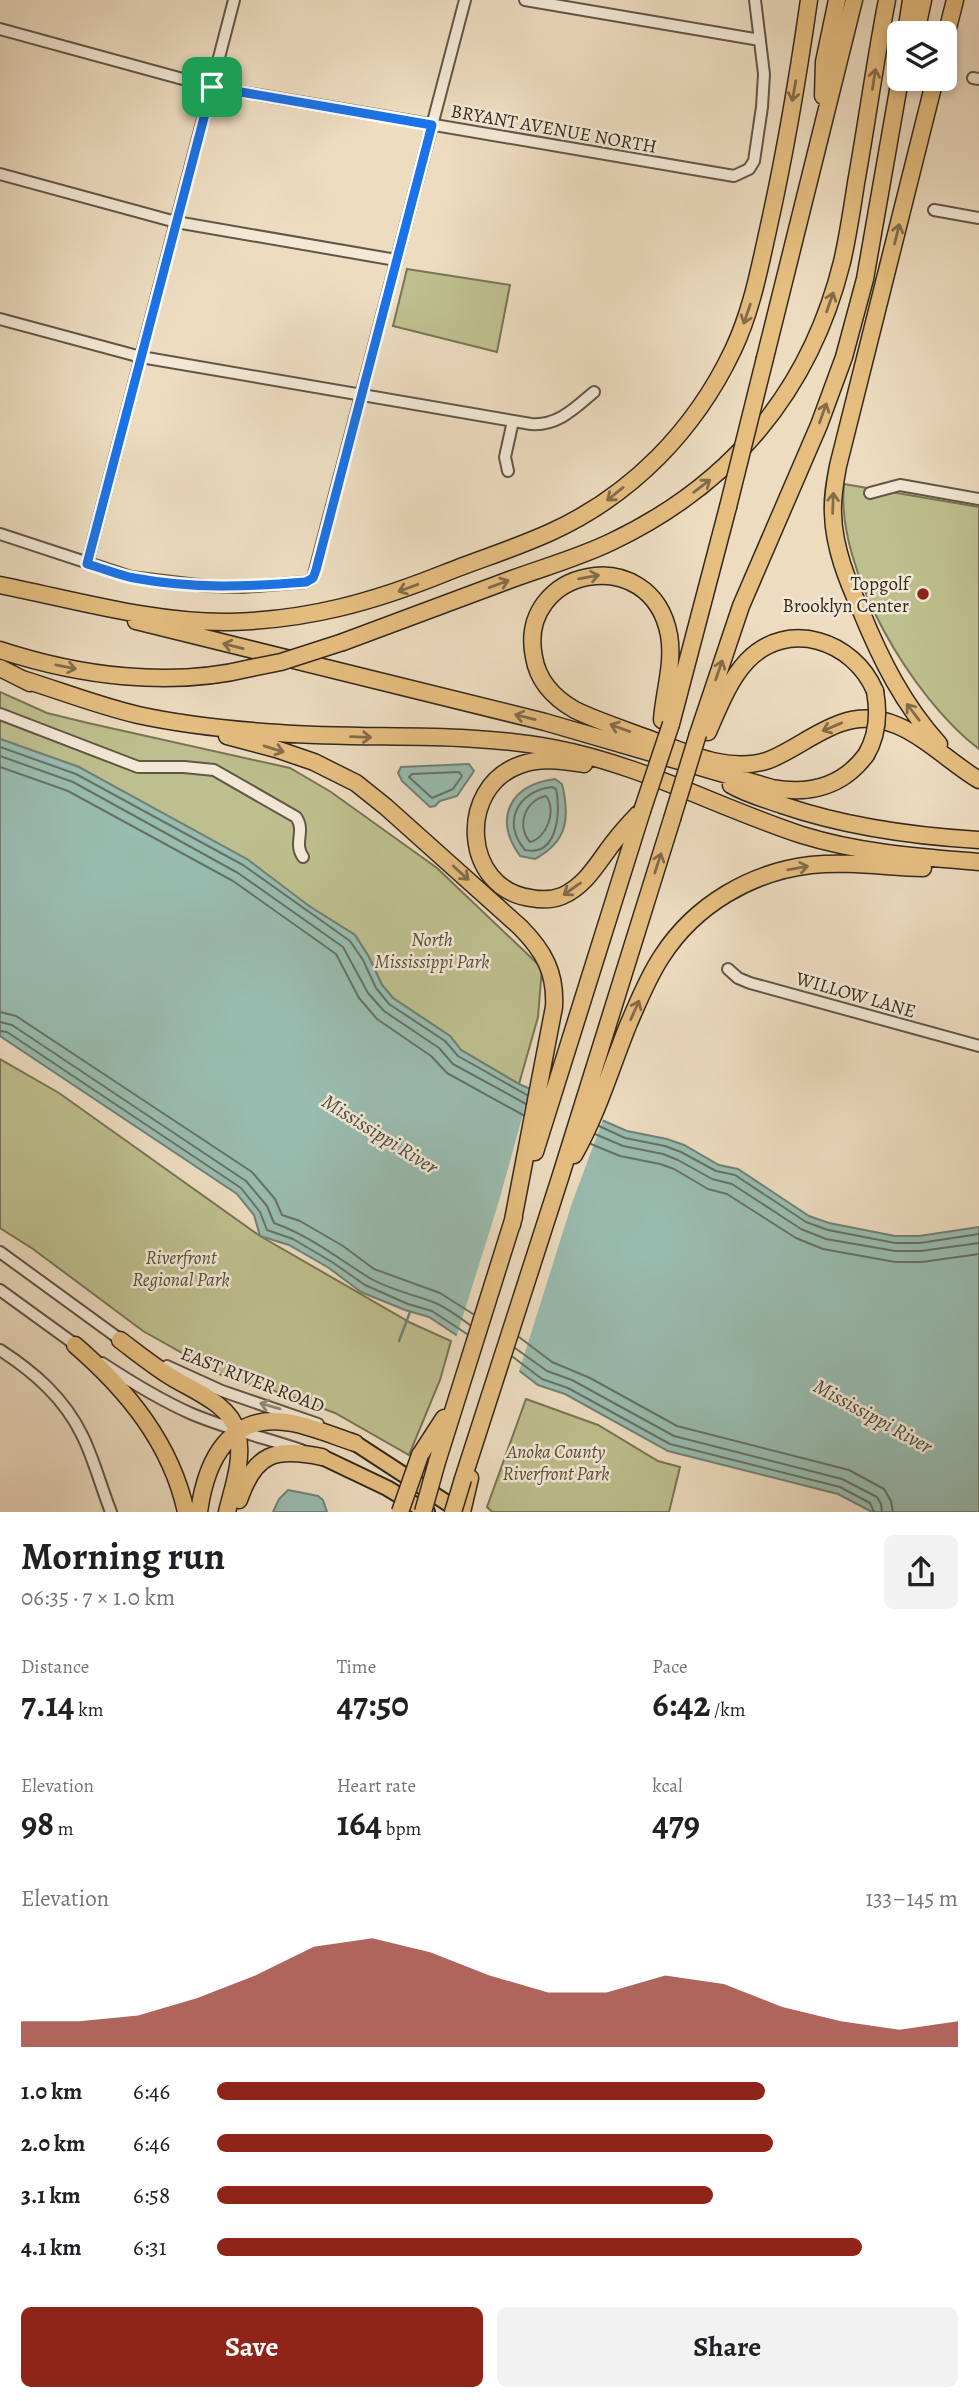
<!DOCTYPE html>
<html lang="en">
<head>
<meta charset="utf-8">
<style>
  :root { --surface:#fff; --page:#f2f2f2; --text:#202124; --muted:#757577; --accent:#8f2418 }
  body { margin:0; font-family:Alegreya,serif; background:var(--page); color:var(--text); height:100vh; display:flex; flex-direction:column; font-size:26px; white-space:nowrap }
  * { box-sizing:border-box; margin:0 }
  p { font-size:23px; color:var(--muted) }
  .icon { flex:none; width:38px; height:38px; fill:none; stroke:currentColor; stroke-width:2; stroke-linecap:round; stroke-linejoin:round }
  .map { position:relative; height:1512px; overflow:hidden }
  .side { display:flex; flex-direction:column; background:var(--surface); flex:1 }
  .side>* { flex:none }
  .buttons { position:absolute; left:887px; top:21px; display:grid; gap:14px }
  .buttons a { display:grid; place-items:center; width:70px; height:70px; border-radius:10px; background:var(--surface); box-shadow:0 4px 10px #0003; font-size:35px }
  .pin { position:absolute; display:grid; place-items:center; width:60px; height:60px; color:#fff; margin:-30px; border-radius:14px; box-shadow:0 4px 10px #0006 }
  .round { display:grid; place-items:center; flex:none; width:74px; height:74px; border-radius:10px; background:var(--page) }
  .head { display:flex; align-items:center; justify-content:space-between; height:119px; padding:0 21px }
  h1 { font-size:38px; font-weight:600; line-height:52px }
  .metrics { display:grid; grid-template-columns:repeat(3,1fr); gap:10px; height:119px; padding:7px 21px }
  .metrics div { display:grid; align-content:center }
  .metrics b { font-size:35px; font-weight:600 }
  .metrics small { font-size:19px; font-weight:400 }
  .metrics p { font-size:19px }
  .chart { height:196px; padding:14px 21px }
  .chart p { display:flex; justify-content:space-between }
  .chart svg { width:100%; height:126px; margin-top:7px; fill:var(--accent); opacity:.7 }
  .primary-button { display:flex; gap:14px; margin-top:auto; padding:14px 21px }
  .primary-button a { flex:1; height:80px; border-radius:10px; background:var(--accent); color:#fff; font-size:28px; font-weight:600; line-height:80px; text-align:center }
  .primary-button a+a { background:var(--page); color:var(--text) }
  ul { padding:0 21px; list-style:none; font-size:23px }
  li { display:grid; grid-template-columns:112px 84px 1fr; align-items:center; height:52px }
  li i { height:18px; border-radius:9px; background:var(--accent) }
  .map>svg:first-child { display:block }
</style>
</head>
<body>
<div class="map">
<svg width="979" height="1512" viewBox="0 0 979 1512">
  <rect width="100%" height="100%" fill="#eddcc0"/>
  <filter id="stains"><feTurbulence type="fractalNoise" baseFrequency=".00286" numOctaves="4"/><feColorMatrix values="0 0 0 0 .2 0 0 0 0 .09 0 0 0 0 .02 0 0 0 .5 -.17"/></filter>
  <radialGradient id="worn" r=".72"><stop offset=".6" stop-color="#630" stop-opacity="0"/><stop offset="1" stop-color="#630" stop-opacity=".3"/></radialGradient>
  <!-- green -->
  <path fill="#bebf8e" stroke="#797456" stroke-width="2" d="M407,269l103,16 -13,67 -104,-26z
    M844,484l135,23v242c-67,-51 -144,-180 -135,-265z
    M0,692l47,21 41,10 202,45 41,24 106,76 105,100 -4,49 -19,67 -58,-34 -11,-14 -57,-38 -11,-13 -13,-28 -14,-22 -46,-29 -230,-139 -79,-28z
    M0,1059l59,34 201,143 151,87 40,18 -11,39 -31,75 -74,-42 -51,-19 -61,-18 -80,-45 -110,-82 -33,-21z
    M526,1399l72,26 60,36 22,6 -11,45h-177l-5,-5z"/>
  <!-- water -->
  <path fill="#99bcb0" stroke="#718175" stroke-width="2" d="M0,739l79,28 168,92 62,47 46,29 14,22 13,28 11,13 57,38 11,14 58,34 108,47 40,8 17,6 35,20 19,4 71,47 20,7 66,13h24l60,-9v285h-107l-34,-18 -170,-43 -103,-57 -27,-9 -43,-33 -16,-2 -50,-33 -24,-7 -44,-18 -32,-24 -40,-23 -29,-9 -6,-21 -17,-21 -237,-158z
    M469,764l5,7 -17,25 -17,5 -5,5 -5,1 -28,-26 -4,-8 3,-6z
    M555,779l7,5c8,34 6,57 -27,75l-15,-3c-27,-38 -10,-71 35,-77z
    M288,1490l30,6 5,4 4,12h-54l6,-13z"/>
  <!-- pier -->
  <path fill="#eddcc0" d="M531,1085l73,32 -32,86 -54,172 -24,-20 -17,-2 -21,-15 43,-137z"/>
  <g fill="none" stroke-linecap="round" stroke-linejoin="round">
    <!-- shore -->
    <path stroke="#667266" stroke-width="2" d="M0,747l76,27 167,91 107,76 13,19 13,28 13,16 56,37 13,15 69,39
      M0,756l73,26 165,91 105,74 25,46 16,18 55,37 14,16 73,40
      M0,767l68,24 165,90 103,73 23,44 18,21 54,37 16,17 76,42
      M459,772l3,4 -9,13 -21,9 -23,-21 3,-3z
      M552,787l4,2c5,22 2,68 -31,61 -24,-28 -7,-59 27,-63z
      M546,796c11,14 1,42 -16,46 -14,-16 -5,-42 16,-46z
      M0,1012l16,4 236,156 23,27 7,16 18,6 43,25 31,23 66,24 33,21
      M0,1022l12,3 234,156 21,25 7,17c36,13 62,34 94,54 19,12 44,17 65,25 13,5 26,15 37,23
      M0,1031l7,1 234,156 19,24 7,18 26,9 39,23 33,23 43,19 24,7 35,23
      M599,1126l26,12 40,8 16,6 35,19 19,4 71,47 22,8 67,13h25l59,-9
      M595,1134l28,12 40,8 15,6 34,19 20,5 69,45 25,10 69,12h26l58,-8
      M591,1144l29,12 40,8 14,5 34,20 19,5 69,44 27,11 72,13h27l57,-8
      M519,1337l33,25 38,16 87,48 172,44 35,19 7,12 2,11
      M515,1348l32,23 25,9 102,56 168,43 35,18 4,7 1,8
      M513,1357l29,22 26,9 102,56 170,43 30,16 4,9"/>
    <!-- stream -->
    <path stroke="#718175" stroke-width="2.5" d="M399,1341l11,-29"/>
    <!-- minor casing -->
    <g stroke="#625646" stroke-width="14">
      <path id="minor" d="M525,0l235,40
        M0,29l212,58 522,89 15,-7 5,-8 8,-54 2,-33 -9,-74
        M973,78l6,1
        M0,174l176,48 220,38
        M934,210l45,8
        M0,319l141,38 390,67c27,2 44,-16 63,-32
        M508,471l-3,-14 8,-36
        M870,493l30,-8 79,14
        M0,534l131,43 75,9 37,1 63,-5 7,-4 152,-578
        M87,564l147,-564
        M0,714l138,53h46l30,3 82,47c10,14 -3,26 7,40
        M728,969l10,9 12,5 229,63
        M0,1252l125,91
        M0,1290l80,58
        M0,1350c34,22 64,48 82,85 12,24 19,52 29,77
        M102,1363c29,19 58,37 90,51 36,15 73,24 109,36
        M167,1366l55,25 96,33"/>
    </g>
    <!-- major casing -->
    <g stroke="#34291d" stroke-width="18">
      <path id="major" d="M355,1443l106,69
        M322,1457l65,31 40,24"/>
    </g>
    <!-- highway casing -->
    <g stroke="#34291d" stroke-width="19">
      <path id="highway" d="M906,33l5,-33
        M916,33l7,-33
        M945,40l10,-40
        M935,79l-97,387c-3,16 -6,32 -5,48 1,34 14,66 28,97 20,49 42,93 78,133
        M823,96l1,-34 13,-62
        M765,358l89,-358
        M0,585c75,15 153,38 230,37 78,-2 143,-20 215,-49 35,-14 71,-25 106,-41 81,-37 144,-102 182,-182 18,-38 26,-79 35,-120 17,-76 30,-153 41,-230
        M136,621l409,101 227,66c38,7 71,-2 94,-33
        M343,642c56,-21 113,-42 169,-63 33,-12 68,-22 99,-37 120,-57 199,-151 231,-280 6,-26 10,-53 14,-79 11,-61 19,-122 31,-183
        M0,650c79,26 170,38 251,18
        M0,668l30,15
        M22,679c39,12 77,27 116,36 46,10 95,15 141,18 91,7 184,-2 274,15 87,16 166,60 249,87 58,18 117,22 177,27
        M662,720c2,-28 12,-57 7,-85 -18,-95 -153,-67 -135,22 4,25 20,41 41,53 23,11 48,19 72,28 38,14 81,36 122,22 25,-10 46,-28 72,-37 55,-20 96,32 138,57
        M671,724l57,-217
        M708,732c10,-23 21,-52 39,-71 41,-43 107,-20 128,30
        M698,734l43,-128 78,-181 25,-68 21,-78 35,-200
        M227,736l49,13 38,13 42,21 30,24 134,120c24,24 36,46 34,80l-42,218
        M584,764c-21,-3 -43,-7 -64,1 -63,22 -58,124 11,133 10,2 21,2 31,-2 26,-11 38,-38 55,-58 6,-8 14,-16 21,-24
        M731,785c15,9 34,14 51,20 64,22 129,31 197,35
        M535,1152l107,-341
        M574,1155c24,-42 37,-88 55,-132 10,-23 19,-46 33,-67 33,-51 89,-84 149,-91 37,-4 75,2 112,3
        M120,1340c16,12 31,24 48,35 23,15 62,28 69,57 7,26 -4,55 -10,80
        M75,1345c52,45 96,98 111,167
        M420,1455l24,-37
        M437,1462l77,-245
        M463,1479l97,-301 112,-359
        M239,1500c16,-47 36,-53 83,-43
        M199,1512c7,-52 31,-101 93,-89 21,4 42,13 63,20
        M462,1512l8,-34"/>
    </g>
    <!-- minor -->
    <use href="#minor" stroke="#f3e8d6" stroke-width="10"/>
    <!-- major -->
    <use href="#major" stroke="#e6be80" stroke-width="14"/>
    <!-- highway -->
    <use href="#highway" stroke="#e6be80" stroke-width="16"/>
    <!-- highway-bridge casing -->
    <g stroke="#34291d" stroke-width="19" stroke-linecap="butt">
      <path id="highway-bridge" d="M728,507l37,-149
        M251,668l30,-6 62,-20
        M866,755c12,-20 13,-42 9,-64
        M642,811l29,-87
        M672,819l26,-85
        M400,1512l20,-57
        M423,1512l14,-50
        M453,1512l10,-33"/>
    </g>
    <!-- highway-bridge -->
    <use href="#highway-bridge" stroke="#e6be80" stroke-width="16"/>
  </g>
  <!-- one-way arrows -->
  <defs><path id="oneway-shaft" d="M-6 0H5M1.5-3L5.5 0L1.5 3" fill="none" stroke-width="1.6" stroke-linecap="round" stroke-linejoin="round" transform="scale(1.75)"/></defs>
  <g stroke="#846c4a">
    <use href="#oneway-shaft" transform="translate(874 79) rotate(-81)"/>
    <use href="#oneway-shaft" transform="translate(794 91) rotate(100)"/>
    <use href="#oneway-shaft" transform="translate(897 234) rotate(-76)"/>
    <use href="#oneway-shaft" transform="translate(830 302) rotate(-71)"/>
    <use href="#oneway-shaft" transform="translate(747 314) rotate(109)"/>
    <use href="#oneway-shaft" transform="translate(823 413) rotate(-70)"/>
    <use href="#oneway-shaft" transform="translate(702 486) rotate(-37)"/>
    <use href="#oneway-shaft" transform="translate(615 494) rotate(141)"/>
    <use href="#oneway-shaft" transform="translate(833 503) rotate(-88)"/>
    <use href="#oneway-shaft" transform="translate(589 577) rotate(-10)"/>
    <use href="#oneway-shaft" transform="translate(499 584) rotate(-20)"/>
    <use href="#oneway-shaft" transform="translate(408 588) rotate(160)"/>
    <use href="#oneway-shaft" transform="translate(233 646) rotate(-166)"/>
    <use href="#oneway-shaft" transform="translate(66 667) rotate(11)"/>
    <use href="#oneway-shaft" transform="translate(719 670) rotate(-71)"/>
    <use href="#oneway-shaft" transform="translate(913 712) rotate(-127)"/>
    <use href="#oneway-shaft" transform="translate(525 717) rotate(-166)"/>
    <use href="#oneway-shaft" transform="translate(832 727) rotate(157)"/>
    <use href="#oneway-shaft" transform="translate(620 728) rotate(-160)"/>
    <use href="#oneway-shaft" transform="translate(361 737) rotate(2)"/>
    <use href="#oneway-shaft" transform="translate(274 749) rotate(17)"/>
    <use href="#oneway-shaft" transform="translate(658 863) rotate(-72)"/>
    <use href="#oneway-shaft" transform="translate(798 868) rotate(-10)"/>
    <use href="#oneway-shaft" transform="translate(461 873) rotate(42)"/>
    <use href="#oneway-shaft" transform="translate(572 889) rotate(145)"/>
    <use href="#oneway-shaft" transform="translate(635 1010) rotate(-66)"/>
  </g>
  <use stroke="#94887a" href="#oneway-shaft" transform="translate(270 1406) rotate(-164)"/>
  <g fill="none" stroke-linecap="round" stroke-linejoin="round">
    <!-- route casing -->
    <g stroke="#fff" stroke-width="14">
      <path id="route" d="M212,87l220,38 -116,445 -3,8 -7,4c-60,5 -112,7 -172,-4 -16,-3 -32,-10 -47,-14z"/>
    </g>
    <!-- route -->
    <use href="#route" stroke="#1a73e8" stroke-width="9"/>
  </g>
  <!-- markers -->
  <circle fill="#8f2418" stroke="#f3e8d6" stroke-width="2.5" cx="923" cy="594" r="7"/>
  <g text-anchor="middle" stroke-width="5" stroke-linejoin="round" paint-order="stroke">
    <!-- street labels -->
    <g font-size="19" fill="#34291d" stroke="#f3e8d6">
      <text transform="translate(554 128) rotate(10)" y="7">BRYANT AVENUE NORTH</text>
      <text transform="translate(856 994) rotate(16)" y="7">WILLOW LANE</text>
      <text transform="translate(253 1379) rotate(21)" y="7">EAST RIVER ROAD</text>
    </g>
    <!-- poi labels -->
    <g font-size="19" fill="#34291d" stroke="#f3e8d6" text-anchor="end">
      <text x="909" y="590">Topgolf<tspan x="909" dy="22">Brooklyn Center</tspan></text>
    </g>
    <!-- park labels -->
    <g font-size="19" font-style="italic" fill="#564e39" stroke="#f3e8d6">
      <text x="432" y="946">North<tspan x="432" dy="22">Mississippi Park</tspan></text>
      <text x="181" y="1264">Riverfront<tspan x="181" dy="22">Regional Park</tspan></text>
      <text x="556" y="1458">Anoka County<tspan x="556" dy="22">Riverfront Park</tspan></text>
    </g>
    <!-- water labels -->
    <g font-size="21" font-style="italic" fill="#4d4e42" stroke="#f3e8d6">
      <text transform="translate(380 1134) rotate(32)" y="7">Mississippi River</text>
      <text transform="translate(873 1416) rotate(29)" y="7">Mississippi River</text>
    </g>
  </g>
  <rect width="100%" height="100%" filter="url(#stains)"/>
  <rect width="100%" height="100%" fill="url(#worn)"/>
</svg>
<div class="buttons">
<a><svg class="icon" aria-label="layers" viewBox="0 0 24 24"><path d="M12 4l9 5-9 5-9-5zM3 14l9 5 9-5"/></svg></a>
</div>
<div class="pin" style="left:212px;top:87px;background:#1e9e55"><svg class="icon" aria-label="arrive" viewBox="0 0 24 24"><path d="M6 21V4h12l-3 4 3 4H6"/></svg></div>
</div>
<section class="side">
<div class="head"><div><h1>Morning run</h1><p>06:35 · 7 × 1.0 km</p></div><a class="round"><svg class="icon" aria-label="share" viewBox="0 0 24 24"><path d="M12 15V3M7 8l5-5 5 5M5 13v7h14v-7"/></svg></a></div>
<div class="metrics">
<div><p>Distance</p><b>7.14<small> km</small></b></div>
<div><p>Time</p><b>47:50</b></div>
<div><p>Pace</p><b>6:42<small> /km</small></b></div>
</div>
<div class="metrics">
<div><p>Elevation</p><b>98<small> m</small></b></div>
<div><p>Heart rate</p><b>164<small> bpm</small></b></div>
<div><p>kcal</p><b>479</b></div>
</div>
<div class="chart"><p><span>Elevation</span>133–145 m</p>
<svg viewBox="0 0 160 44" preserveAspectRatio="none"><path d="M0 44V35L10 35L20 33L30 27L40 19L50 9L60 6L70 11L80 19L90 25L100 25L110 19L120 22L130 30L140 35L150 38L160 35V44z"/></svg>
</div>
<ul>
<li><b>1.0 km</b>6:46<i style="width:74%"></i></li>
<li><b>2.0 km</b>6:46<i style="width:75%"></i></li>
<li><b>3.1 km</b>6:58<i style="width:67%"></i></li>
<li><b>4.1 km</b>6:31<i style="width:87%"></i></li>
</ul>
<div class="primary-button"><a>Save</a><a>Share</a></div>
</section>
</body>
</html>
